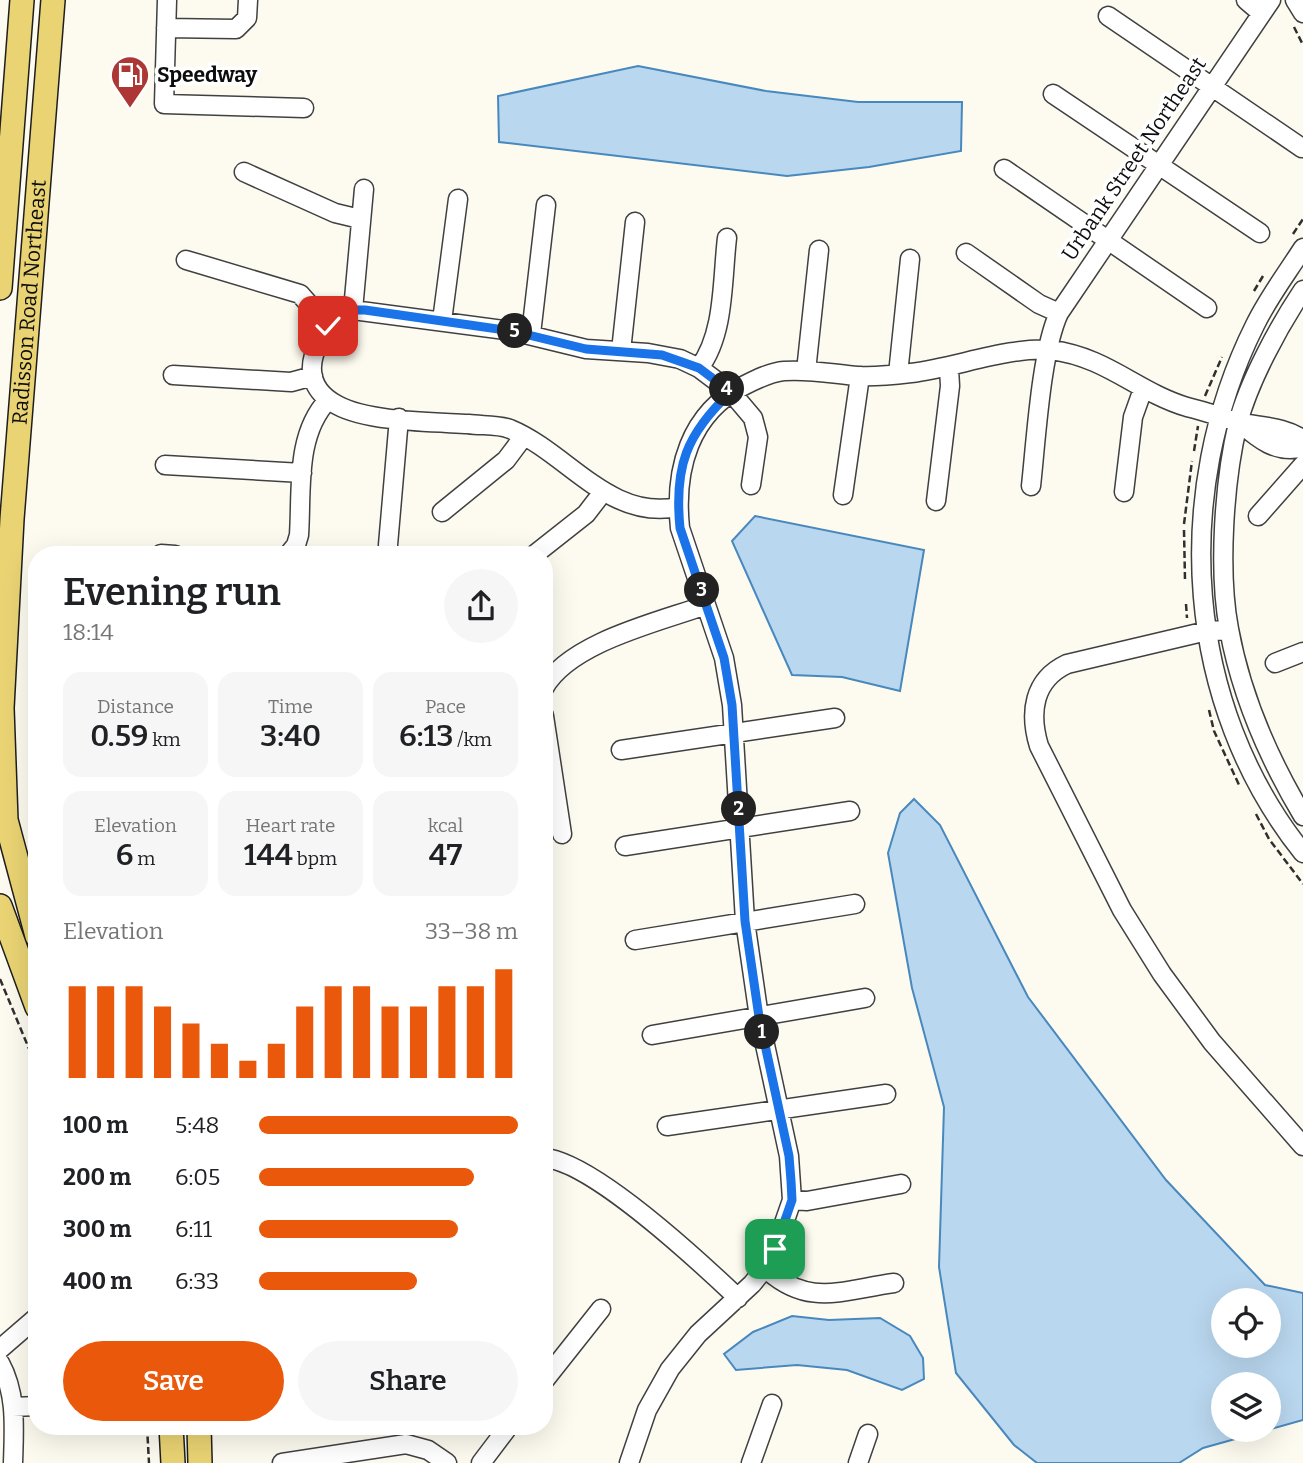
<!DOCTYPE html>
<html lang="en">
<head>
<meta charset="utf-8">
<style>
  :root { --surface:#fff; --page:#f6f6f6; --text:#202124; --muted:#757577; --accent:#ea580c }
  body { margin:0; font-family:Bitter,serif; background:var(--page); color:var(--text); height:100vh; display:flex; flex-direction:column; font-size:26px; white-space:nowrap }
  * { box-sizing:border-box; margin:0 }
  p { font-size:23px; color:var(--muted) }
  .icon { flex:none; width:38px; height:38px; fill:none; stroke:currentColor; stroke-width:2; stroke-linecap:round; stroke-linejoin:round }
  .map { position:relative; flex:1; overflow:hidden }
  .side { position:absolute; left:28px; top:546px; width:525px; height:889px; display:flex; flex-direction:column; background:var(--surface); border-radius:28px; box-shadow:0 7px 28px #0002 }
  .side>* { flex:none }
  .tools { position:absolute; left:1211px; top:1288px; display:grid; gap:14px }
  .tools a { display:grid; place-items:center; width:70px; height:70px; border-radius:50%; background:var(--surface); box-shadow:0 7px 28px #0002; font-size:35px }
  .pin { position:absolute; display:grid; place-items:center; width:60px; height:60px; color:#fff; margin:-30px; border-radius:14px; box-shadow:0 4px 10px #0006 }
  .km { position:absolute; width:35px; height:35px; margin:-18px; border-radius:50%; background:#222; color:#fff; font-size:19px; line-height:35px; text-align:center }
  .round { display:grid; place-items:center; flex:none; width:74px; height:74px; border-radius:37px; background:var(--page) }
  .headline { display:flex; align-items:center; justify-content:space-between; height:119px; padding:0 35px }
  h1 { font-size:38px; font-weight:600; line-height:52px }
  .stats { display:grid; grid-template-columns:repeat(3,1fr); gap:10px; height:119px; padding:7px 35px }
  .stats div { display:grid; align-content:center; border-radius:18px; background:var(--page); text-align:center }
  .stats b { font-size:30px; font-weight:600 }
  .stats small { font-size:19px; font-weight:400 }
  .stats p { font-size:19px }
  .chart { height:196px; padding:14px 35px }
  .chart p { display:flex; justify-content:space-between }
  .chart svg { width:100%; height:126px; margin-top:7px; stroke:var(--accent); stroke-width:6 }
  .cta { display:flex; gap:14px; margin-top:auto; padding:14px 35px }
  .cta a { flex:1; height:80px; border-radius:42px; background:var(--accent); color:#fff; font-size:28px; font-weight:600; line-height:80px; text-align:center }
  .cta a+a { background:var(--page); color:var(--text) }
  ul { padding:0 35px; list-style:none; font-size:23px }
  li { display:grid; grid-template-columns:112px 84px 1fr; align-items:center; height:52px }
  li i { height:18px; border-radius:9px; background:var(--accent) }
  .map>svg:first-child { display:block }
</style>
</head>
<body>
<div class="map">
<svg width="1303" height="1463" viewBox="0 0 1303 1463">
  <rect width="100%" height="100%" fill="#fdfbef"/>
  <!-- water -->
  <path fill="#b9d7ef" stroke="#4888bd" stroke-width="2" fill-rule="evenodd" d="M638,66l128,25 92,11h104l-1,49 -92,16 -82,9 -288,-34 -1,-46z
    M755,516l169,34 -24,141 -58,-14 -50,-2 -60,-134z
    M914,799l26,26 88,172 138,183 99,105 38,8v127l-100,28 -24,15h-142l-23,-18 -58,-72 -17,-106 5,-160 -32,-119 -24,-135 12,-40zM1269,1300v46h-46v-46zM1269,1384v46h-46v-46z
    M792,1316l37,4 51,-2 30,18 13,22 1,21 -22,11 -55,-20 -50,-5 -61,5 -12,-16 29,-22z"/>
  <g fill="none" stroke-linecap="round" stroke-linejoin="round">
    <!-- minor casing -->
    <g stroke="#404040" stroke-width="21">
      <path id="minor" d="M167,0l-3,104 140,4
        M1246,0l14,12
        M1295,0l8,13
        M1108,16l194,132
        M166,28l70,1 11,-11 1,-18
        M1053,94l207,139
        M1004,169l203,139
        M244,172l91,41 25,6
        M1303,248c-16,25 -35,50 -48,77 -84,168 -71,379 48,528
        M966,253l73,51 20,9
        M186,260l114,34 28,32
        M1303,290c-24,36 -54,91 -65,133 -14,58 -20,148 -9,206 12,66 40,130 74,187
        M353,310l11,-121
        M442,321l16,-122
        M531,334l15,-129
        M621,351l14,-129
        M699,368c26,-34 23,-88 28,-130
        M806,371l13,-121
        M898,374l12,-115
        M173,375l118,7 22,-6
        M1239,422c18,16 38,33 64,25
        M165,465l137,8
        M1031,486c5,-45 10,-135 28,-173l212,-313
        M1124,492l9,-75 10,-28
        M843,495l17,-119
        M936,501l14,-115 -1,-18
        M678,507c-69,14 -110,-54 -168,-78 -13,-5 -28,-3 -42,-5 -36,-2 -100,-2 -131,-19 -47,-25 -20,-76 16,-95l159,21 74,18 62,4 32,6 19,9 32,24 22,26 5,19 -7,48
        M442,512l64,-52 18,-24
        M1258,516l45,-51
        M388,545l11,-127
        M161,554l14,1
        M288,555l8,-10 3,-10c3,-45 -4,-100 29,-135
        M534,555l52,-41 17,-22
        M1229,630l-22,1 -140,33c-34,16 -38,49 -28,82l83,164 40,64 50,68 91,104
        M1275,663l28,-11
        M544,688c26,-46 115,-66 162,-83
        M544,716l18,118
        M621,750l214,-32
        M625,846l225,-35
        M635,940l220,-36
        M652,1035l213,-37
        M667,1126l219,-32
        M544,1158c48,3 157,105 194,140
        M792,1200l15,1 94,-17
        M765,1268c43,40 77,22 129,15
        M0,1349l37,-32
        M0,1363c17,31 14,65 13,100
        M544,1381l57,-72
        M13,1407l24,-1
        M282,1463l124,-19 22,6 19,13
        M481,1463l28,-37
        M629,1463l18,-53 23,-41 28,-35 54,-50 13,-16 10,-19 17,-49 -3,-44 -30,-139 -14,-96 -13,-216 -8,-47 -44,-130c-6,-58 9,-115 65,-143 12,-6 26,-13 39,-14 25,-2 50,3 74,5 18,1 36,-1 53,-3 43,-5 100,-27 140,-23 56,7 86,42 136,57 17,4 34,10 51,15 21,5 47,4 65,18
        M751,1463l21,-59
        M858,1463l10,-29"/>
    </g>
    <!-- major casing -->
    <g stroke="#1e1e1e" stroke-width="26">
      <g id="major">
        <path d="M0,288l22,-288"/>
        <path d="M0,906l37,101"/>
        <path id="s1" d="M37,936l-31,-116 -4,-112 10,-189 41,-519"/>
        <path d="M171,1426l2,37"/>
        <path d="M199,1426l1,37"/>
      </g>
    </g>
    <!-- path -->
    <path stroke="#2f2f2f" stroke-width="2.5" stroke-dasharray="7 3.5" stroke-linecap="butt" d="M1294,27l9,18
      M1293,234l10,-15
      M1254,291l9,-15
      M1205,396l17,-39
      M1194,451l4,-25
      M1184,524l8,-63
      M1184,530l1,50
      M1186,604l1,14
      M1209,710l5,21 26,56
      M1256,814l13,25 34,45
      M0,979l37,89
      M147,1426l2,37"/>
    <!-- minor -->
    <use href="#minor" stroke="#fff" stroke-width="18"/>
    <!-- major -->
    <use href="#major" stroke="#e9d373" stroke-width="23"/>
  </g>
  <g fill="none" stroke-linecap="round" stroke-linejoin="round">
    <!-- route casing -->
    <g stroke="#fff" stroke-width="14">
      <path id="route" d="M328,326l25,-16h12l147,21 74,18 76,6 37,13 32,24c-45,42 -57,75 -51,136l44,130 8,47 13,216 14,96 30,139 2,25 1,19 -17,49"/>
    </g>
    <!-- route -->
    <use href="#route" stroke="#1a73e8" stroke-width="9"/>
  </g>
  <!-- icons -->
  <defs>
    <g id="fuel-pin" transform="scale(2.0125)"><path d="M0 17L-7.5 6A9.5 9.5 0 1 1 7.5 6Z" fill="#ad3735" stroke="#fff"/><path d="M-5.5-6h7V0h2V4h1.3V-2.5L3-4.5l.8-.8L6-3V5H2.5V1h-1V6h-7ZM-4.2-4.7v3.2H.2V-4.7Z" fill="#fff"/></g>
  </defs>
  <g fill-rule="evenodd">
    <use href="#fuel-pin" x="130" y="75"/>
  </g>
  <g text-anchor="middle" stroke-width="7" stroke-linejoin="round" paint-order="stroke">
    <!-- poi labels -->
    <g font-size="21" font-weight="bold" fill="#0d0d0d" stroke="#fff" text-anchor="start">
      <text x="157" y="82">Speedway</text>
    </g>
    <!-- street labels -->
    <g font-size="21" fill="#0d0d0d" stroke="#fff">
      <text transform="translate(1134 159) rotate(-56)" y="7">Urbank Street Northeast</text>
      <text dy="7" stroke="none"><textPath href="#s1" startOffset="639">Radisson Road Northeast</textPath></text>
    </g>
  </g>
</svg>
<div class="tools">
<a><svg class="icon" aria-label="locate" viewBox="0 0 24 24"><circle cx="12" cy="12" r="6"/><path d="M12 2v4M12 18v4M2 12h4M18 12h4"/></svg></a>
<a><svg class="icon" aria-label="layers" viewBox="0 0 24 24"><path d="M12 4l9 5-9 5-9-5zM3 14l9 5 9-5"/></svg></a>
</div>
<div class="pin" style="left:775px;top:1249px;background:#1e9e55"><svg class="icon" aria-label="arrive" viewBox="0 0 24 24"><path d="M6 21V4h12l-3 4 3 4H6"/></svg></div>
<div class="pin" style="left:328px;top:326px;background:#d93025"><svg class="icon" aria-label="check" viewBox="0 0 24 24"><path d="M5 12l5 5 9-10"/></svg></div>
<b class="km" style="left:762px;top:1032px">1</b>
<b class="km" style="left:739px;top:809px">2</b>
<b class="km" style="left:702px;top:590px">3</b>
<b class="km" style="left:727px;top:389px">4</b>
<b class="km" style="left:515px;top:331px">5</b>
<section class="side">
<div class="headline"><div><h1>Evening run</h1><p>18:14</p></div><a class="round"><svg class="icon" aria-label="share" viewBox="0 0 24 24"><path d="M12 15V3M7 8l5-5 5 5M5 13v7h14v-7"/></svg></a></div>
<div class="stats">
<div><p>Distance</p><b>0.59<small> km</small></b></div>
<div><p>Time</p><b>3:40</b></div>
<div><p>Pace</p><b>6:13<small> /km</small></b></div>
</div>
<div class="stats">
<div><p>Elevation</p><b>6<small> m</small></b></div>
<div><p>Heart rate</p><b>144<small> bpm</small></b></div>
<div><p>kcal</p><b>47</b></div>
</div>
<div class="chart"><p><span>Elevation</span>33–38 m</p>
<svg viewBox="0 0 160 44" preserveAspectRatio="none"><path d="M5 44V12M15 44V12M25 44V12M35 44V19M45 44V25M55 44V32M65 44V38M75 44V32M85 44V19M95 44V12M105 44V12M115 44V19M125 44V19M135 44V12M145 44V12M155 44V6"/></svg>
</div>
<ul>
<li><b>100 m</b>5:48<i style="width:100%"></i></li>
<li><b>200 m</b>6:05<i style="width:83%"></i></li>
<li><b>300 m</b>6:11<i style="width:77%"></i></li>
<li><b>400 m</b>6:33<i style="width:61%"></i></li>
</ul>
<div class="cta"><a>Save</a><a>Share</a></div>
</section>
</div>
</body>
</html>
